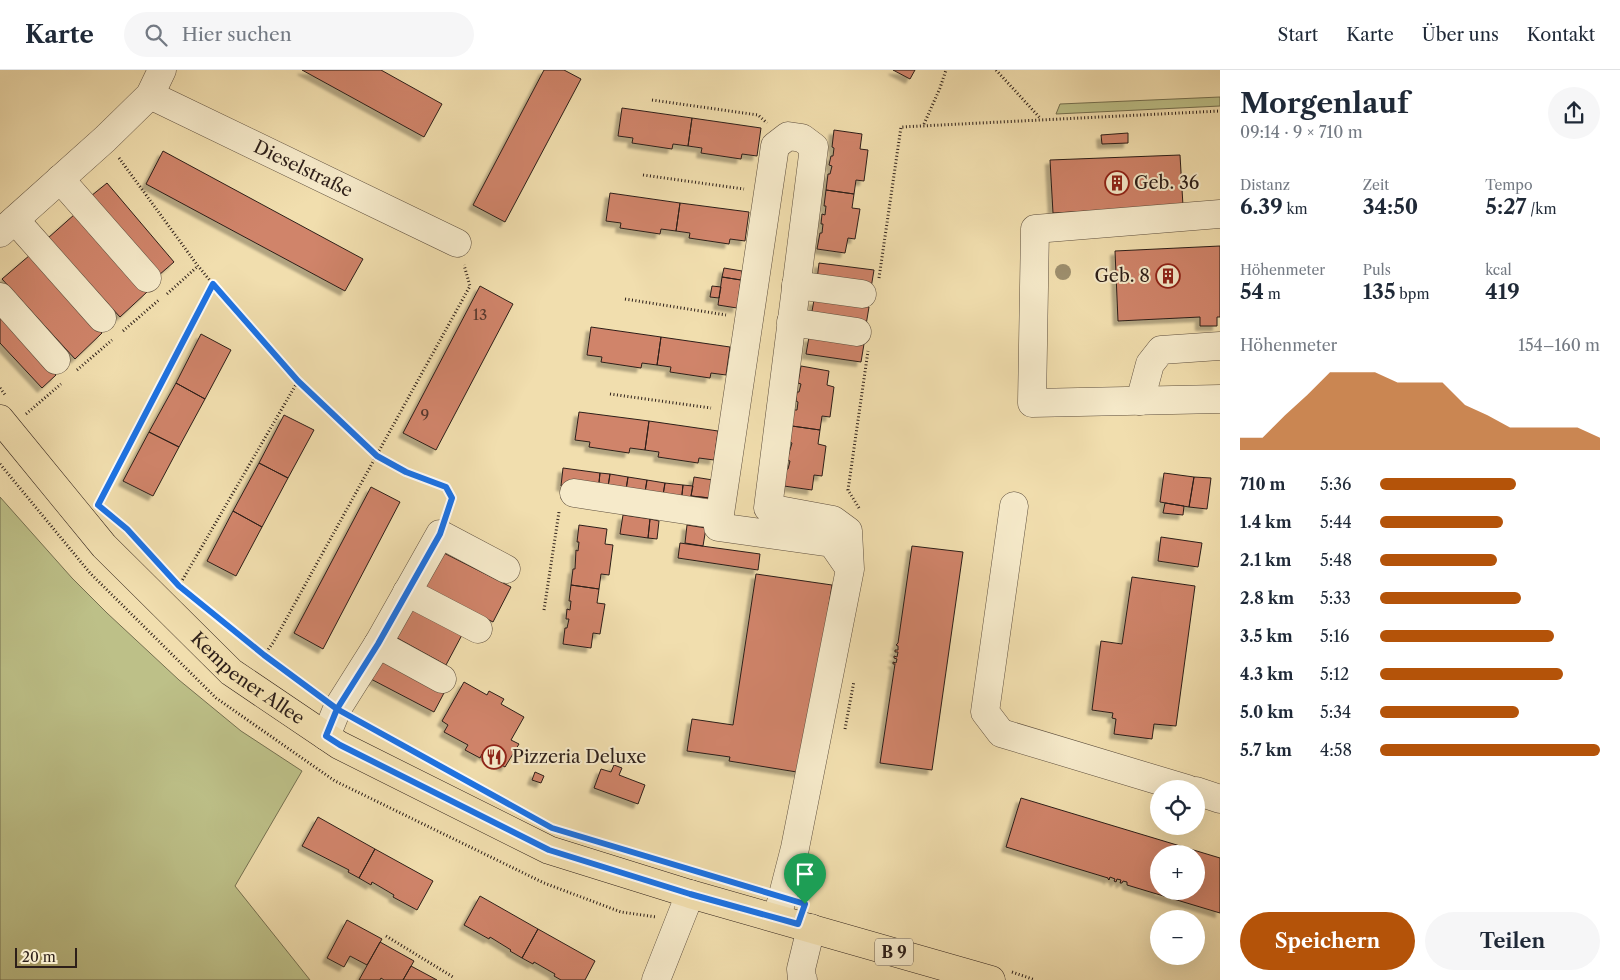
<!DOCTYPE html>
<html lang="de">
<head>
<meta charset="utf-8">
<style>
  :root { --surface:#fff; --page:#f6f6f7; --text:#1f2937; --muted:#747a83; --line:#e0e1e3; --accent:#b45309 }
  body { margin:0; font-family:"Libre Caslon Text",serif; background:var(--page); color:var(--text); height:100vh; display:flex; flex-direction:column; font-size:19px; white-space:nowrap }
  * { box-sizing:border-box; margin:0 }
  p { font-size:16px; color:var(--muted) }
  .icon { flex:none; width:28px; height:28px; fill:none; stroke:currentColor; stroke-width:2; stroke-linecap:round; stroke-linejoin:round }
  .map { position:relative; flex:1; overflow:hidden }
  .panel { display:flex; flex-direction:column; background:var(--surface); width:400px }
  .panel>* { flex:none }
  .controls { position:absolute; left:1150px; top:710px; display:grid; gap:10px }
  .controls a { display:grid; place-items:center; width:55px; height:55px; border-radius:50%; background:var(--surface); box-shadow:0 5px 20px #0002; font-size:25px }
  .scale { position:absolute; left:15px; bottom:12px; width:62px; box-sizing:border-box; padding-left:5px; border:2px solid #2d1f19; border-top:0; font-size:14px; line-height:18px; white-space:nowrap; color:#2d1f19; -webkit-text-stroke:4px #f6eaca; paint-order:stroke }
  .pin { position:absolute; display:grid; place-items:center; width:42px; height:42px; color:#fff; margin:-51px -21px; border-radius:50% 50% 50% 0; rotate:-45deg; box-shadow:0 0 5px #0007 }
  .pin .icon { rotate:45deg }
  .round { display:grid; place-items:center; flex:none; width:52px; height:52px; border-radius:26px; background:var(--page) }
  .head { display:flex; align-items:center; justify-content:space-between; height:85px; padding:0 20px }
  h1 { font-size:28px; font-weight:700; line-height:38px }
  .stats { display:grid; grid-template-columns:repeat(3,1fr); gap:8px; height:85px; padding:5px 20px }
  .stats div { display:grid; align-content:center }
  .stats b { font-size:21px; font-weight:700 }
  .stats small { font-size:14px; font-weight:400 }
  .stats p { font-size:14px }
  .chart { height:140px; padding:10px 20px }
  .chart p { display:flex; justify-content:space-between }
  .chart svg { width:100%; height:90px; margin-top:5px; fill:var(--accent); opacity:.7 }
  .button { display:flex; gap:10px; margin-top:auto; padding:10px 20px }
  .button a { flex:1; height:58px; border-radius:30px; background:var(--accent); color:#fff; font-size:20px; font-weight:700; line-height:58px; text-align:center }
  .button a+a { background:var(--page); color:var(--text) }
  ul { padding:0 20px; list-style:none; font-size:16px }
  li { display:grid; grid-template-columns:80px 60px 1fr; align-items:center; height:38px }
  li i { height:12px; border-radius:6px; background:var(--accent) }
  header { display:flex; align-items:center; gap:30px; box-sizing:border-box; height:70px; padding:0 25px; background:var(--surface); border-bottom:1px solid var(--line) }
  header strong { font-size:24px }
  nav { display:flex; gap:28px; margin-inline-start:auto; font-size:18px }
  .search { width:350px; height:45px; background:var(--page); display:flex; align-items:center; gap:12px; box-sizing:border-box; padding:0 18px; border-radius:28px; color:var(--muted); font-size:19px }
  main { display:flex; flex:1; min-height:0 }
  .map>svg:first-child { display:block }
</style>
</head>
<body>
<header>
<strong>Karte</strong>
<div class="search"><svg class="icon" aria-label="search" viewBox="0 0 24 24"><circle cx="10" cy="10" r="6"/><path d="M15 15l6 6"/></svg>Hier suchen</div>
<nav><a>Start</a><a>Karte</a><a>Über uns</a><a>Kontakt</a></nav>
</header>
<main>
<div class="map">
<svg width="1220" height="910" viewBox="0 0 1220 910">
  <defs>
    <filter id="shadow"><feDropShadow dx="-4.5" dy="4.5" stdDeviation="1" flood-color="#0004"/></filter>
  </defs>
  <rect width="100%" height="100%" fill="#f1deae"/>
  <filter id="stains"><feTurbulence type="fractalNoise" baseFrequency=".004" numOctaves="4"/><feColorMatrix values="0 0 0 0 .2 0 0 0 0 .09 0 0 0 0 .02 0 0 0 .5 -.17"/></filter>
  <radialGradient id="worn" r=".72"><stop offset=".6" stop-color="#630" stop-opacity="0"/><stop offset="1" stop-color="#630" stop-opacity=".3"/></radialGradient>
  <!-- green -->
  <path fill="#bdc088" stroke="#757050" d="M1220,27v9l-164,8 4,-10z
    M0,427l72,81 35,35 72,67 62,51 61,40 -67,115 75,94h-310z"/>
  <!-- building -->
  <path fill="#d0846a" stroke="#2d1f19" fill-rule="evenodd" filter="url(#shadow)" d="M302,0h79l61,34 -18,33z
    M544,0h20l17,9 -76,143 -32,-17z
    M893,0h22l-5,9z
    M622,38l70,10 -4,28 -15,-2 -1,5 -40,-6 1,-5 -15,-2z
    M692,48l69,10 -4,28 -15,-2 -1,5 -40,-6 1,-5 -14,-2z
    M834,60l28,4 -2,15 8,1 -4,31 -8,-1 -2,14 -28,-4 2,-16h2l2,-8 -3,-1 2,-9h2l1,-8 -2,-1z
    M1128,63v10l-26,1 -1,-9z
    M163,81l200,108 -18,32 -199,-107z
    M1180,85l3,51 -130,7 -3,-53z
    M107,113l67,79 -15,13 -68,-79z
    M826,120l28,4 -2,14 8,1 -5,30 -7,-1 -3,15 -28,-4 3,-16h2l1,-9h-2l1,-10 3,1 1,-9h-2z
    M610,123l70,10 -4,28 -15,-2 -1,5 -40,-6 1,-5 -15,-2z
    M680,133l69,9 -4,29 -15,-2 -1,5 -40,-6 1,-5 -14,-2z
    M75,144l72,78 -27,25 -72,-79z
    M1220,176v71h-3v9h-17v-9l-82,4 -3,-70z
    M30,185l72,78 -27,26 -73,-80z
    M819,193l55,7 -3,18 -54,-8z
    M724,198l18,3 -1,9 -19,-3z
    M722,207l19,3 -4,28 -19,-3z
    M480,216l33,18 -77,146 -33,-17z
    M712,216l9,1 -2,11 -9,-1z
    M814,230l55,7 -3,18 -55,-8z
    M0,243l56,62 -14,13 -42,-45z
    M591,257l70,10 -4,28 -15,-2 -1,5 -40,-6 1,-5 -15,-2z
    M201,264l30,16 -26,49 -29,-16z
    M661,267l69,10 -4,28 -15,-2 -1,5 -40,-6 1,-5 -14,-2z
    M809,267l55,7 -3,18 -55,-8z
    M801,296l28,5 -2,14 7,2 -4,30 -8,-1 -2,14 -28,-4 2,-16h3l1,-8 -2,-1 1,-9h2l2,-8 -3,-1z
    M176,313l29,16 -26,48 -30,-15z
    M579,342l70,9 -4,29 -15,-2 -1,5 -40,-6 1,-5 -15,-2z
    M284,345l30,15 -26,48 -29,-15z
    M649,351l69,10 -4,29 -15,-2 -1,5 -40,-6 1,-5 -14,-2z
    M792,356l28,4 -2,14 8,2 -4,30 -8,-1 -2,15 -28,-4 2,-17h2l2,-8 -3,-1 5,-17 -2,-1z
    M149,362l30,15 -26,49 -30,-15z
    M259,393l29,15 -26,49 -29,-16z
    M563,398l37,5 -2,19 -37,-6z
    M600,403l10,1 -3,19 -9,-1z
    M1164,403l30,4 -5,30 -29,-5z
    M610,404l18,3 -3,19 -18,-3z
    M628,407l19,3 -3,18 -19,-2z
    M694,407l19,3 -3,18 -19,-2z
    M1194,407l17,1 -4,31 -18,-2z
    M647,410l18,3 -3,18 -18,-3z
    M665,413l18,2 -2,19 -19,-3z
    M683,415l10,1 -2,10 19,2 -1,10 -28,-4z
    M371,417l29,15 -77,147 -29,-16z
    M1165,433l19,3 -1,9 -20,-2z
    M233,441l29,16 -26,49 -29,-15z
    M623,445l27,4 -2,19 -28,-4z
    M650,449l9,2 -2,18 -9,-1z
    M579,455l28,4 -2,15 8,1 -4,30 -8,-1 -2,15 -28,-4 2,-16h2l1,-19 2,1 1,-9h-2z
    M687,455l19,3 -3,18 -18,-3z
    M1161,467l41,6 -4,24 -40,-6z
    M680,473l80,11 -2,16 -80,-12z
    M912,476l51,6 -31,218 -52,-7 15,-99h-2v-2l3,1 1,-4 -3,-1v-2l3,1 1,-5h-3v-2h3v-4l-2,-1 2,-2z
    M438,480l73,37 -18,35 -73,-37z
    M756,504l76,11 -29,188 -74,-12 1,-4 -43,-6 5,-32 41,6z
    M1132,507l63,9 -19,140 -22,-2 -2,15 -38,-5 2,-15 -4,-1 1,-5 -21,-3 9,-69 21,3z
    M571,515l28,4 -2,14 8,1 -5,30 -7,-1 -2,15 -28,-4 2,-16h2l2,-9h-3l1,-10 3,1 1,-9h-2z
    M408,532l55,31 -17,32 -56,-31z
    M377,588l67,35 -10,19 -67,-35z
    M464,612l23,13 2,-4 15,8 -3,5 23,13 -13,23 8,4 -14,23 -23,-13 -2,4 -15,-8 3,-5 -24,-13 4,-7 -6,-4z
    M614,695l8,3 -3,7 26,10 -7,19 -44,-16 7,-19 10,3z
    M535,702l9,4 -3,7 -9,-3z
    M1021,728l199,60v55l-93,-28v-3l-4,-1 -1,2h-2l1,-3 -4,-1 -1,3 -2,-1 1,-2 -5,-2 -1,3 -1,-1v-1l-102,-31zM1159,784h37v37h-37z
    M318,747l57,32 -16,29 -11,-6 1,-2 -47,-24z
    M375,779l58,32 -16,29 -24,-13 1,-2 -22,-13 -1,3 -12,-7z
    M480,826l58,33 -16,29 -12,-7 1,-1 -21,-13 -1,2 -25,-14z
    M347,850l35,19 -15,26 -17,-9 -6,11 -17,-9z
    M538,859l57,32 -10,19h-24l-7,-4 1,-2 -21,-12 -1,2 -11,-6z
    M380,872l34,19 -11,19h-19l-3,-2 -1,2h-21z
    M411,896l26,14h-34z"/>
  <g fill="none" stroke-linecap="round" stroke-linejoin="round">
    <!-- minor casing -->
    <g stroke="#5e4f3e" stroke-width="29">
      <g id="minor">
        <path id="s1" d="M150,25l307,148"/>
        <path d="M60,109l87,99"/>
        <path d="M1220,144l-185,15 -3,174 188,-4"/>
        <path d="M15,150l87,98"/>
        <path d="M0,163l105,-94 45,-44 12,-25"/>
        <path d="M796,215l66,9"/>
        <path d="M0,227l56,63"/>
        <path d="M791,252l66,10"/>
        <path d="M1140,331l10,-37 11,-14 59,-4"/>
        <path d="M574,423l145,22"/>
        <path d="M1014,436l-29,206 16,21 186,56"/>
        <path d="M407,522l71,37"/>
        <path d="M378,574l64,35"/>
        <path d="M326,666l11,-27 41,-65 62,-110 66,35"/>
        <path d="M1196,721l24,8"/>
        <path d="M777,848l18,-70 55,-279 -2,-38 -15,-11 -65,-12 46,-361 -12,-9 -14,-2 -13,10 -57,381 114,16 18,26"/>
        <path d="M656,910l34,-86"/>
        <path d="M803,910l-1,-1 -1,-10 10,-41"/>
      </g>
    </g>
    <!-- major casing -->
    <g stroke="#2d1f19" stroke-width="29">
      <g id="major">
        <path id="s2" d="M0,349l104,127 127,126 108,73 210,105 141,44 301,86"/>
      </g>
    </g>
    <!-- path -->
    <path stroke="#2d1f19" stroke-width="3" stroke-dasharray="1 2.5" stroke-linecap="butt" d="M996,0l45,49
      M652,30l106,15 9,8
      M924,54l16,-36 6,-18
      M119,88l79,108 44,53 56,62 79,75 29,17 39,14 7,11 -5,14
      M643,105l101,14
      M879,208l22,-151 319,-16
      M167,224l31,-28
      M625,229l101,16
      M123,261l37,-32
      M77,300l35,-30
      M0,318l6,8
      M610,324l101,14
      M26,344l35,-30
      M0,394l90,109 126,125 119,83 209,102 77,29 35,5
      M99,433l114,-219
      M859,438l-11,-18 20,-139
      M116,450l11,9 26,29
      M179,516l119,-205
      M191,526l73,59 54,40
      M544,540l15,-98
      M264,585l9,-12 197,-357 -6,-21
      M357,650l84,47
      M845,659l9,-48
      M386,866l67,41
      M1012,902l23,8"/>
    <!-- minor -->
    <use href="#minor" stroke="#f6eaca" stroke-width="28"/>
    <!-- major -->
    <use href="#major" stroke="#f1deae" stroke-width="28"/>
  </g>
  <!-- trees -->
  <circle fill="#9d8f6e" cx="1063" cy="202" r="8"/>
  <g fill="none" stroke-linecap="round" stroke-linejoin="round">
    <!-- route casing -->
    <g stroke="#fff" stroke-width="10">
      <path id="route" d="M805,834l-253,-76 -215,-119 -73,-54 -85,-69 -52,-57 -29,-24 115,-221 85,97 79,75 29,16 40,15 6,11 -12,36 -62,110 -41,65 -11,27 14,9 209,105 141,44 108,30 7,-20"/>
    </g>
    <!-- route -->
    <use href="#route" stroke="#1a73e8" stroke-width="6"/>
  </g>
  <!-- icons -->
  <defs>
    <g id="building-ring" transform="scale(1.25)"><circle r="9.5" fill="#f6eaca" stroke="#8f2418" stroke-width="1.5"/><path d="M-4-6H4V6H1V3H-1V6H-4ZM-2.5-4.3h1.7v1.8h-1.7ZM.8-4.3h1.7v1.8H.8ZM-2.5-1h1.7V.8h-1.7ZM.8-1h1.7V.8H.8Z" fill="#8f2418"/></g>
    <g id="restaurant-ring" transform="scale(1.25)"><circle r="9.5" fill="#f6eaca" stroke="#8f2418" stroke-width="1.5"/><path d="M-5-6h1v4h1v-4h1v4h1v-4h1v5L-1.5 .5V6h-2V.5L-5-1ZM5-6V6H3V1.5H1.5Q1.5-4 5-6Z" fill="#8f2418"/></g>
  </defs>
  <g fill-rule="evenodd">
    <use href="#building-ring" x="1117" y="113"/>
    <use href="#building-ring" x="1168" y="206"/>
    <use href="#restaurant-ring" x="494" y="687"/>
  </g>
  <g text-anchor="middle" stroke-width="4" stroke-linejoin="round" paint-order="stroke">
    <!-- number labels -->
    <g font-size="15" fill="#56382d">
      <text x="480" y="250">13</text>
      <text x="425" y="350">9</text>
    </g>
    <!-- shield labels -->
    <rect fill="#f6eaca" stroke="#695c4e" stroke-width="1" x="875" y="868.5" width="38" height="27" rx="4"/>
    <g font-size="16" font-weight="bold" fill="#2d1f19">
      <text x="894" y="888">B 9</text>
    </g>
    <!-- street labels -->
    <g font-size="18" fill="#2d1f19" stroke="#f6eaca">
      <text dy="6" stroke="none"><textPath href="#s1" startOffset="170">Dieselstraße</textPath></text>
      <text dy="6" stroke="none"><textPath href="#s2" startOffset="360">Kempener Allee</textPath></text>
    </g>
    <!-- poi labels -->
    <g font-size="18" fill="#2d1f19" stroke="#f6eaca" text-anchor="start">
      <text x="1134" y="119">Geb. 36</text>
      <text x="1150" y="212" text-anchor="end">Geb. 8</text>
      <text x="512" y="693">Pizzeria Deluxe</text>
    </g>
  </g>
  <rect width="100%" height="100%" filter="url(#stains)"/>
  <rect width="100%" height="100%" fill="url(#worn)"/>
</svg>
<div class="controls">
<a><svg class="icon" aria-label="locate" viewBox="0 0 24 24"><circle cx="12" cy="12" r="6"/><path d="M12 2v4M12 18v4M2 12h4M18 12h4"/></svg></a>
<a>+</a>
<a>−</a>
</div>
<div class="scale">20 m</div>
<div class="pin" style="left:805px;top:834px;background:#1e9e55"><svg class="icon" aria-label="arrive" viewBox="0 0 24 24"><path d="M6 21V4h12l-3 4 3 4H6"/></svg></div>
</div>
<section class="panel">
<div class="head"><div><h1>Morgenlauf</h1><p>09:14 · 9 × 710 m</p></div><a class="round"><svg class="icon" aria-label="share" viewBox="0 0 24 24"><path d="M12 15V3M7 8l5-5 5 5M5 13v7h14v-7"/></svg></a></div>
<div class="stats">
<div><p>Distanz</p><b>6.39<small> km</small></b></div>
<div><p>Zeit</p><b>34:50</b></div>
<div><p>Tempo</p><b>5:27<small> /km</small></b></div>
</div>
<div class="stats">
<div><p>Höhenmeter</p><b>54<small> m</small></b></div>
<div><p>Puls</p><b>135<small> bpm</small></b></div>
<div><p>kcal</p><b>419</b></div>
</div>
<div class="chart"><p><span>Höhenmeter</span>154–160 m</p>
<svg viewBox="0 0 160 44" preserveAspectRatio="none"><path d="M0 44V38L10 38L20 27L30 17L40 6L50 6L60 6L70 11L80 11L90 11L100 22L110 27L120 33L130 33L140 33L150 33L160 38V44z"/></svg>
</div>
<ul>
<li><b>710 m</b>5:36<i style="width:62%"></i></li>
<li><b>1.4 km</b>5:44<i style="width:56%"></i></li>
<li><b>2.1 km</b>5:48<i style="width:53%"></i></li>
<li><b>2.8 km</b>5:33<i style="width:64%"></i></li>
<li><b>3.5 km</b>5:16<i style="width:79%"></i></li>
<li><b>4.3 km</b>5:12<i style="width:83%"></i></li>
<li><b>5.0 km</b>5:34<i style="width:63%"></i></li>
<li><b>5.7 km</b>4:58<i style="width:100%"></i></li>
</ul>
<div class="button"><a>Speichern</a><a>Teilen</a></div>
</section>
</main>
</body>
</html>
